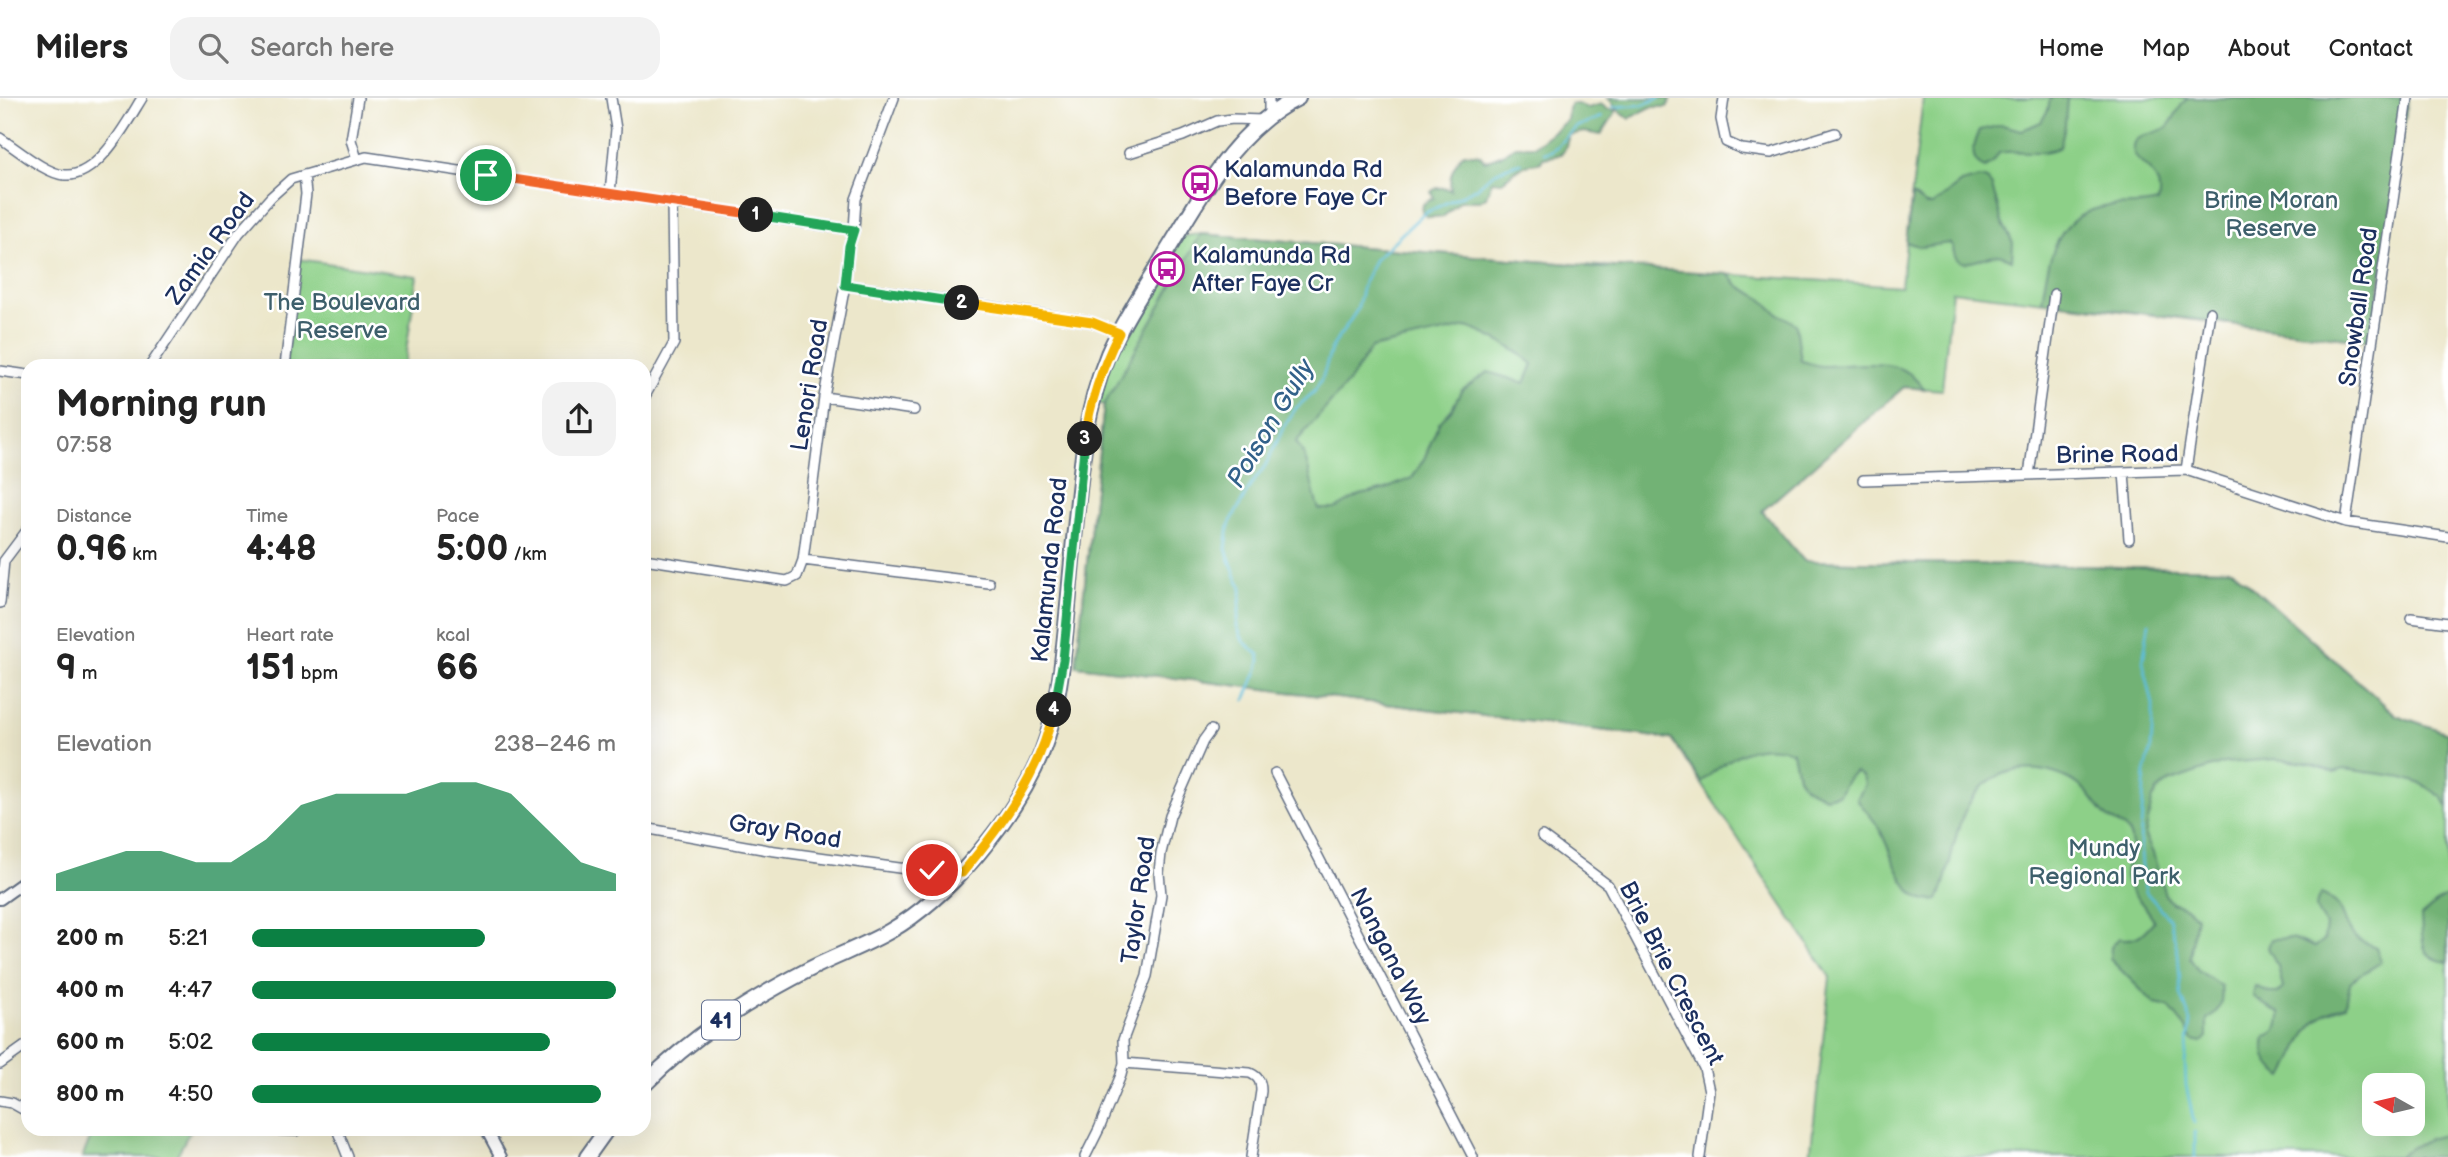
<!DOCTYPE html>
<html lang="en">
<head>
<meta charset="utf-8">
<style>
  :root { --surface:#fff; --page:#f2f2f2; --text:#222; --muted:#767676; --line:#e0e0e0; --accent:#0b8043 }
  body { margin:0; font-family:"Balsamiq Sans",sans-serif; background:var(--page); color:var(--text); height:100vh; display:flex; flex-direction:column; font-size:26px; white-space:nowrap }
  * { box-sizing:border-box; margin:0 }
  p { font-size:23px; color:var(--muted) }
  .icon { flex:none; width:38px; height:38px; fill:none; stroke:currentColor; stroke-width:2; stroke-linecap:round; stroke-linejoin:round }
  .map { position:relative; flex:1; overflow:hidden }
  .sheet { position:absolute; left:21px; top:261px; width:630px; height:777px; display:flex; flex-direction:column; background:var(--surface); border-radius:21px; box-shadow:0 7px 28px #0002 }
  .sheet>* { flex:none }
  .needle { width:46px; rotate:278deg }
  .buttons { position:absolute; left:2362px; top:975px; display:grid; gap:14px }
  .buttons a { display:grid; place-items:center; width:63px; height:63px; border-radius:14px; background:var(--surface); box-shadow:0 7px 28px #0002; font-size:35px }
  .pin { position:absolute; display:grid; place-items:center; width:60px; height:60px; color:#fff; margin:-30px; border:4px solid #fff; border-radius:50%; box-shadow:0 2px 7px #0007 }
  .km { position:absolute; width:35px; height:35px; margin:-18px; border-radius:50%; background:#222; color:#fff; font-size:19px; line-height:35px; text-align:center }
  .round { display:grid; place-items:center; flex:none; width:74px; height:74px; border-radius:21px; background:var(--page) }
  .head { display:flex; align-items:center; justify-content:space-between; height:119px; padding:0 35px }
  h1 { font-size:38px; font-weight:700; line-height:52px }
  .stats { display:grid; grid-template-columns:repeat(3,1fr); gap:10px; height:119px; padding:7px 35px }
  .stats div { display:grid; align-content:center }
  .stats b { font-size:35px; font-weight:700 }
  .stats small { font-size:19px; font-weight:400 }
  .stats p { font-size:19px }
  .chart { height:196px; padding:14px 35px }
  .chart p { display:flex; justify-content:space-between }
  .chart svg { width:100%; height:126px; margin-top:7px; fill:var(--accent); opacity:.7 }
  ul { padding:0 35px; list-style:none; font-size:23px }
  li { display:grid; grid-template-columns:112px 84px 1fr; align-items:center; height:52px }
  li i { height:18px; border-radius:9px; background:var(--accent) }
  header { display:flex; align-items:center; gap:42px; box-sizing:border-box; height:98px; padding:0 35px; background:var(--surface); border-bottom:2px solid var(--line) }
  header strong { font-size:33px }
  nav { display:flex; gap:38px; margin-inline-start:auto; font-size:24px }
  .search { width:490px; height:63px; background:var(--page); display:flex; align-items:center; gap:18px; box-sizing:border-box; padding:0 24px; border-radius:21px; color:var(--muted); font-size:26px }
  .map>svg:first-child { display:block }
</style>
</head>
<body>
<header>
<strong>Milers</strong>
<div class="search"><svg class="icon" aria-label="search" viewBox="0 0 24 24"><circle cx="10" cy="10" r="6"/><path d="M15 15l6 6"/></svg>Search here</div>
<nav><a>Home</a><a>Map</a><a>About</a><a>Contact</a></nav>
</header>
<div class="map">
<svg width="2448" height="1059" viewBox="0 0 2448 1059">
  <rect width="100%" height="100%" fill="#fff"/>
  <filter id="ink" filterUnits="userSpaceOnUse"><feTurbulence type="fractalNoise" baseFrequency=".0143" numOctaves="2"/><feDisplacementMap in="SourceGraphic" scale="14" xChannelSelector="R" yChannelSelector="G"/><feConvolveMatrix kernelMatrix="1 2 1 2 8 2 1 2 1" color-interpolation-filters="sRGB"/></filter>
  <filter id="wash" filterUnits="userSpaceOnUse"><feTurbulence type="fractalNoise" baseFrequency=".00686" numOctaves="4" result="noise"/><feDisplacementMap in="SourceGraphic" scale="28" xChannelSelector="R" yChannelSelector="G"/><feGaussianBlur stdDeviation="1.57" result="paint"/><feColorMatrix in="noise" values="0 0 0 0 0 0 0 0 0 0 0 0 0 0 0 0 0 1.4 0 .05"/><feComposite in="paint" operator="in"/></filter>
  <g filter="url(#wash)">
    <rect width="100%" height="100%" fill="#ece7cb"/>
    <!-- green -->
    <path fill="#8dd088" stroke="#548073" stroke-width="2" fill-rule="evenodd" d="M1923,0h485l-36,243 -420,-50 -10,99 -38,-3 -142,124 42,50 428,8 164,146 52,18v424h-638l20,-180 -158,-238 -596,-73 28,-261 -12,-4 16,-47 68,-117 25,-3 383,31 317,21zM2375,987h38v39h-38z
      M298,161l119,17 -13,90h-119z
      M95,1031h96l-15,28h-94z"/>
    <!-- forest -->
    <path fill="#72b274" stroke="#467069" stroke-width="2" fill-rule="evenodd" d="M1608,0h64l-5,9h-16l-21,11 -8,-4z
      M2050,0h17l-2,27 -5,22c-21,10 -40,1 -61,6l-6,9 -8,6c-18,-7 -11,-24 -5,-38l22,-5 20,5 19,-8 7,-12z
      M2188,0h220l-36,243 -330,-40c6,-44 15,-88 67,-95 17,-2 33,1 49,-4 8,-34 -27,-36 -25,-56 2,-14 28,-11 36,-21 7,-9 10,-20 19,-27z
      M1571,6h6l11,4 13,-4 6,5 10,1 -16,25 -17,-3 -15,3c-6,21 -3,19 -26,23l-2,4c-4,2 -8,1 -12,2 -9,3 -20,11 -27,18l-10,-1 -6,16 -6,4h-20l-17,16h-16l-5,-5 1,-8 11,-6 -3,-6c6,-6 13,-5 20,-2 -3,-14 3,-25 12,-37l17,2 5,6 16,-6 15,-9h19c11,-10 21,-16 32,-26l1,-12z
      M1980,80l7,2 5,6 10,36 11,21 -1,17c-4,-2 -11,-5 -17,-5 -14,2 -40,20 -42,-8l-4,-4 -28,4 -15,-5 6,-47 14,10h6l29,-22z
      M1201,136l383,31 7,3 28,-1 109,7 11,12 22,12 16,15 19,11 5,37c7,1 15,5 22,5 34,0 80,-13 101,23l-20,-2 -142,124 42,50 428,8 164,146 52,18v75l-5,-10 -13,-9 -8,-5 -26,-8 -52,-7 -10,3 -28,-9 -30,-4 -52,4 -56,19 -11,9 -5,10 -7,35 8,17 12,42 7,8 15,5 9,8 -6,42 8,12 23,16c2,15 0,25 -14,33v19l-5,4 -9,-2 -8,-13 -16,-20 -14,-3 -45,-45 1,-12 8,-9c17,4 24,-4 35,-17 -6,-16 -26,-26 -29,-44 -1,-13 10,-29 5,-41 -4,-12 -16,-12 -24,-20 -7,-7 -13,-17 -20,-25 -28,-26 -80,-31 -107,-1 -27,29 -25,75 -41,110 -34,8 -46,-48 -58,-70 -6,-12 -16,-20 -23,-31l8,-15 -2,-7 -8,-5 -6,5 -10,17 -14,3 -20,-10 -7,-10 -5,-25c-41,-14 -62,6 -92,30l-29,-43 -596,-73 28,-261zM1467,229c24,9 46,20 66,37l-8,19 -37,-11 -27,19 -9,18 -13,14 -15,36 -12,19 -26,11 -26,6 -25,14h-16c-9,-22 -8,-49 -23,-67l52,-59 23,-35z
      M2321,796c28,11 18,26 34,43 6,5 14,7 21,10l5,14c-9,9 -21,12 -31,21l-4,23c-41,11 -44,40 -62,72 -16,-9 -23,-22 -19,-40 13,-6 15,-10 15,-24l-8,-3 -19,-14 2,-10 14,7h9l5,-5 -5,-22 -10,-18 3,-9 21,-1 23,9 9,-7 2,-15c-9,-11 -14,-19 -5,-31z
      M2448,798v66c-30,-4 -25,-21 -27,-46l14,-12z
      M2448,1037v22h-51c16,-12 32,-21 51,-22z"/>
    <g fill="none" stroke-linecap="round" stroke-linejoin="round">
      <!-- stream -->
      <path stroke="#5cbddb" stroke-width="2.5" d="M1613,9l28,-2 19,-7
        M1544,55l9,-3 23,-23 26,-10
        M2149,525l-6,38 10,44v9l-2,34 -6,25 -5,68 3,37 3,14 24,28 8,33 3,42 10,27 -6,40 1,23 8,38
        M1245,602l13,-31 2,-9 -1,-5 -16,-14 -6,-15 5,-39 -6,-10 -10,-28 3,-24 22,-40 14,-19 21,-43 10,-15 19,-17 8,-15 8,-27 26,-39 7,-28 10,-22 49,-46 54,-26c11,-13 28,-22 44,-25
        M2195,1034v25"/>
    </g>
  </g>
  <g filter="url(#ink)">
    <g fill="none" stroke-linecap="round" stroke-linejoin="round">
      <!-- minor casing -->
      <g stroke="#646f84" stroke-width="12">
        <path id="minor" d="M1269,0v17
          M1724,0l-3,21 5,23 16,7 29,4 64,-20
          M0,40c17,11 46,36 65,37 33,3 62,-53 77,-77
          M1129,55l54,-17 34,-15 16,-2 30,1
          M357,61l-6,-19 7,-42
          M610,95l6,-64 -5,-31
          M845,187l247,37 27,11
          M150,268l89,-133 32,-36 20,-18 75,-22 488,73
          M285,268l21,-172 -2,-19
          M0,273l28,4
          M824,299l90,13
          M644,300l30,-55 -2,-141
          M2186,372l24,-158
          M2124,374l5,67
          M2029,377l25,-181
          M1863,382l323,-10 160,52 102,15
          M2346,424l62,-424
          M644,461l143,22 10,-5 6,-16 186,23
          M803,462l21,-163 21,-112 4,-39 5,-16 2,-31 38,-101
          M0,505l4,-42 24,-32
          M2411,520l37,5
          M1275,675l198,384
          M644,730l124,22 153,21 41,2
          M1542,738l66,49 96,183 5,23 -9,66
          M922,773l10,7 8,16
          M20,787l8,12
          M1124,965l126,10c9,4 11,9 11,18l-10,66
          M0,966l28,-20
          M0,1003l12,2 16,9
          M250,1031l46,2 4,-2
          M337,1031l11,28
          M1085,1059l14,-28 22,-54 3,-12 -1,-23 24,-64 14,-81 -2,-22 2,-20 9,-37 33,-75 8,-11"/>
      </g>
      <!-- tertiary casing -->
      <g stroke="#646f84" stroke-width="14">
        <path id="tertiary" d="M0,801l28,-20
          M486,1031l15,28"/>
      </g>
      <!-- primary casing -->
      <g stroke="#646f84" stroke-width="18">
        <path id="primary" d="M644,987c48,-49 104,-84 164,-115 27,-14 56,-24 82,-39 33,-19 62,-47 87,-76 27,-32 50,-65 65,-103 18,-47 21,-97 26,-146 5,-58 10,-116 18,-174 5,-27 12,-53 22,-78 15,-34 37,-66 56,-98 37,-59 69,-126 134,-158
          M587,1059l20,-28"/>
      </g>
      <!-- minor -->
      <use href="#minor" stroke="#fff" stroke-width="9"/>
      <!-- tertiary -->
      <use href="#tertiary" stroke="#fff" stroke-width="10"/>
      <!-- primary -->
      <use href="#primary" stroke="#fff" stroke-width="14"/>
    </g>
  </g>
  <g fill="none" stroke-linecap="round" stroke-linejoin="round" filter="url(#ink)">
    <!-- split-1 casing -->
    <g stroke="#fff" stroke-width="14">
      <path id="split-1" d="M486,77l270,40"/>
    </g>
    <!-- split-2 casing -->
    <g stroke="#fff" stroke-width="14">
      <path id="split-2" d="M756,117l98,15 -5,16 -4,39 117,18"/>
    </g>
    <!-- split-3 casing -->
    <g stroke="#fff" stroke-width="14">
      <path id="split-3" d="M962,205l130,19 27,11c-17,34 -29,69 -34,106"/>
    </g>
    <!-- split-4 casing -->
    <g stroke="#fff" stroke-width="14">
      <path id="split-4" d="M1054,612l9,-50 22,-221"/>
    </g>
    <!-- split-5 casing -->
    <g stroke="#fff" stroke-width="14">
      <path id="split-5" d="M932,772l30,3c42,-50 77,-99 92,-163"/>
    </g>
    <!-- split-1 -->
    <use href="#split-1" stroke="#f0652b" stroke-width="9"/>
    <!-- split-2 -->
    <use href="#split-2" stroke="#22a559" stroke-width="9"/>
    <!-- split-3 -->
    <use href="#split-3" stroke="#f5b400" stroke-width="9"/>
    <!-- split-4 -->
    <use href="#split-4" stroke="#22a559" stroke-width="9"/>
    <!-- split-5 -->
    <use href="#split-5" stroke="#f5b400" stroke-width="9"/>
  </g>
  <!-- icons -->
  <defs>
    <g id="bus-ring" transform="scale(1.75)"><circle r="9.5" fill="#fff" stroke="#b5179e" stroke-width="1.5"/><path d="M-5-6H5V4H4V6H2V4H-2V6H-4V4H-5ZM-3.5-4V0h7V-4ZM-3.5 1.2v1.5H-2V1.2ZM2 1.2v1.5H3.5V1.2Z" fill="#b5179e"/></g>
  </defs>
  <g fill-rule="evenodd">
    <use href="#bus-ring" x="1200" y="85"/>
    <use href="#bus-ring" x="1167" y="171"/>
  </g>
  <g text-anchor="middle" stroke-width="5" stroke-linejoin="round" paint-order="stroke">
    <!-- shield labels -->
    <rect fill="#fff" stroke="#5f6d8e" stroke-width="2" x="702" y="902.5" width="38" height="39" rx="5"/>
    <g font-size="23" font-weight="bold" fill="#1b2f5e">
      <text x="721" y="930">41</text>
    </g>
    <!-- poi labels -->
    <g font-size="24" fill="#1b2f5e" stroke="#fff" text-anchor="start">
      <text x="1224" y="79">Kalamunda Rd<tspan x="1224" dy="28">Before Faye Cr</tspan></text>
      <text x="1192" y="165">Kalamunda Rd<tspan x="1192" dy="28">After Faye Cr</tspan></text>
    </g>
    <!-- park labels -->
    <g font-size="24" fill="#3d5f6b" stroke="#fff">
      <text x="2271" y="110">Brine Moran<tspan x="2271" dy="28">Reserve</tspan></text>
      <text x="342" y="212">The Boulevard<tspan x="342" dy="28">Reserve</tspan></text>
      <text x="2104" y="758">Mundy<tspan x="2104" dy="28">Regional Park</tspan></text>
    </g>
    <!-- street labels -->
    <g font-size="24" fill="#1b2f5e" stroke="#fff">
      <text transform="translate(210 150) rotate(-54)" y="8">Zamia Road</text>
      <text transform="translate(2358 209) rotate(-82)" y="8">Snowball Road</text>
      <text transform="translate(809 287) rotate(-81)" y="8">Lenori Road</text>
      <text transform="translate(2117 356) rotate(-1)" y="8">Brine Road</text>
      <text transform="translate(1049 472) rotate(-84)" y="8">Kalamunda Road</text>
      <text transform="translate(785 733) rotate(9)" y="8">Gray Road</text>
      <text transform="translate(1138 802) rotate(-82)" y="8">Taylor Road</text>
      <text transform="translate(1391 858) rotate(63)" y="8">Nangana Way</text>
      <text transform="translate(1672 875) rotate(63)" y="8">Brie Brie Crescent</text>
    </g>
    <!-- water labels -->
    <g font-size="26" font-style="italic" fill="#32618a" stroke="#fff">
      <text transform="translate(1270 325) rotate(-59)" y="9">Poison Gully</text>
    </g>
  </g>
</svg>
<div class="buttons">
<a><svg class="needle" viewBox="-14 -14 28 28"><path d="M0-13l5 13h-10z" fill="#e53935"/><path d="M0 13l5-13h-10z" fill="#767676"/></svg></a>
</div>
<div class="pin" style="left:486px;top:77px;background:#1e9e55"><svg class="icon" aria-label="arrive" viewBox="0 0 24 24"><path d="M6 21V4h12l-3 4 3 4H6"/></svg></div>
<div class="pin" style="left:932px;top:772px;background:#d93025"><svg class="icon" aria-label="check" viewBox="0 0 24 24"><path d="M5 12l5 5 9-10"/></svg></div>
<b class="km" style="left:756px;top:117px">1</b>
<b class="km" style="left:962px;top:205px">2</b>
<b class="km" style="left:1085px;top:341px">3</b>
<b class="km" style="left:1054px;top:612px">4</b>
<section class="sheet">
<div class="head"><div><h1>Morning run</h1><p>07:58</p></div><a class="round"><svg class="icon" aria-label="share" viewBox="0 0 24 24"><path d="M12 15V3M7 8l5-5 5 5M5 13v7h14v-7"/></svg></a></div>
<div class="stats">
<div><p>Distance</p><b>0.96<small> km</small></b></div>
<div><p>Time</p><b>4:48</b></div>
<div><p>Pace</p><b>5:00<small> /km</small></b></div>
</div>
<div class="stats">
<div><p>Elevation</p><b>9<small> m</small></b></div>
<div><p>Heart rate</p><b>151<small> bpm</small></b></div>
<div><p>kcal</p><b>66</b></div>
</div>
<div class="chart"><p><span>Elevation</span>238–246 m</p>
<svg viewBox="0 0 160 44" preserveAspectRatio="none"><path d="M0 44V38L10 34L20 30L30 30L40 34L50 34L60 26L70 14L80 10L90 10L100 10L110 6L120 6L130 10L140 22L150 34L160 38V44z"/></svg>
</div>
<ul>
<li><b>200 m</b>5:21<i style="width:64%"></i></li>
<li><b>400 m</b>4:47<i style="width:100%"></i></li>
<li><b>600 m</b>5:02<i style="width:82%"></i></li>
<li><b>800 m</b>4:50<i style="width:96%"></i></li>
</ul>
</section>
</div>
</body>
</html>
